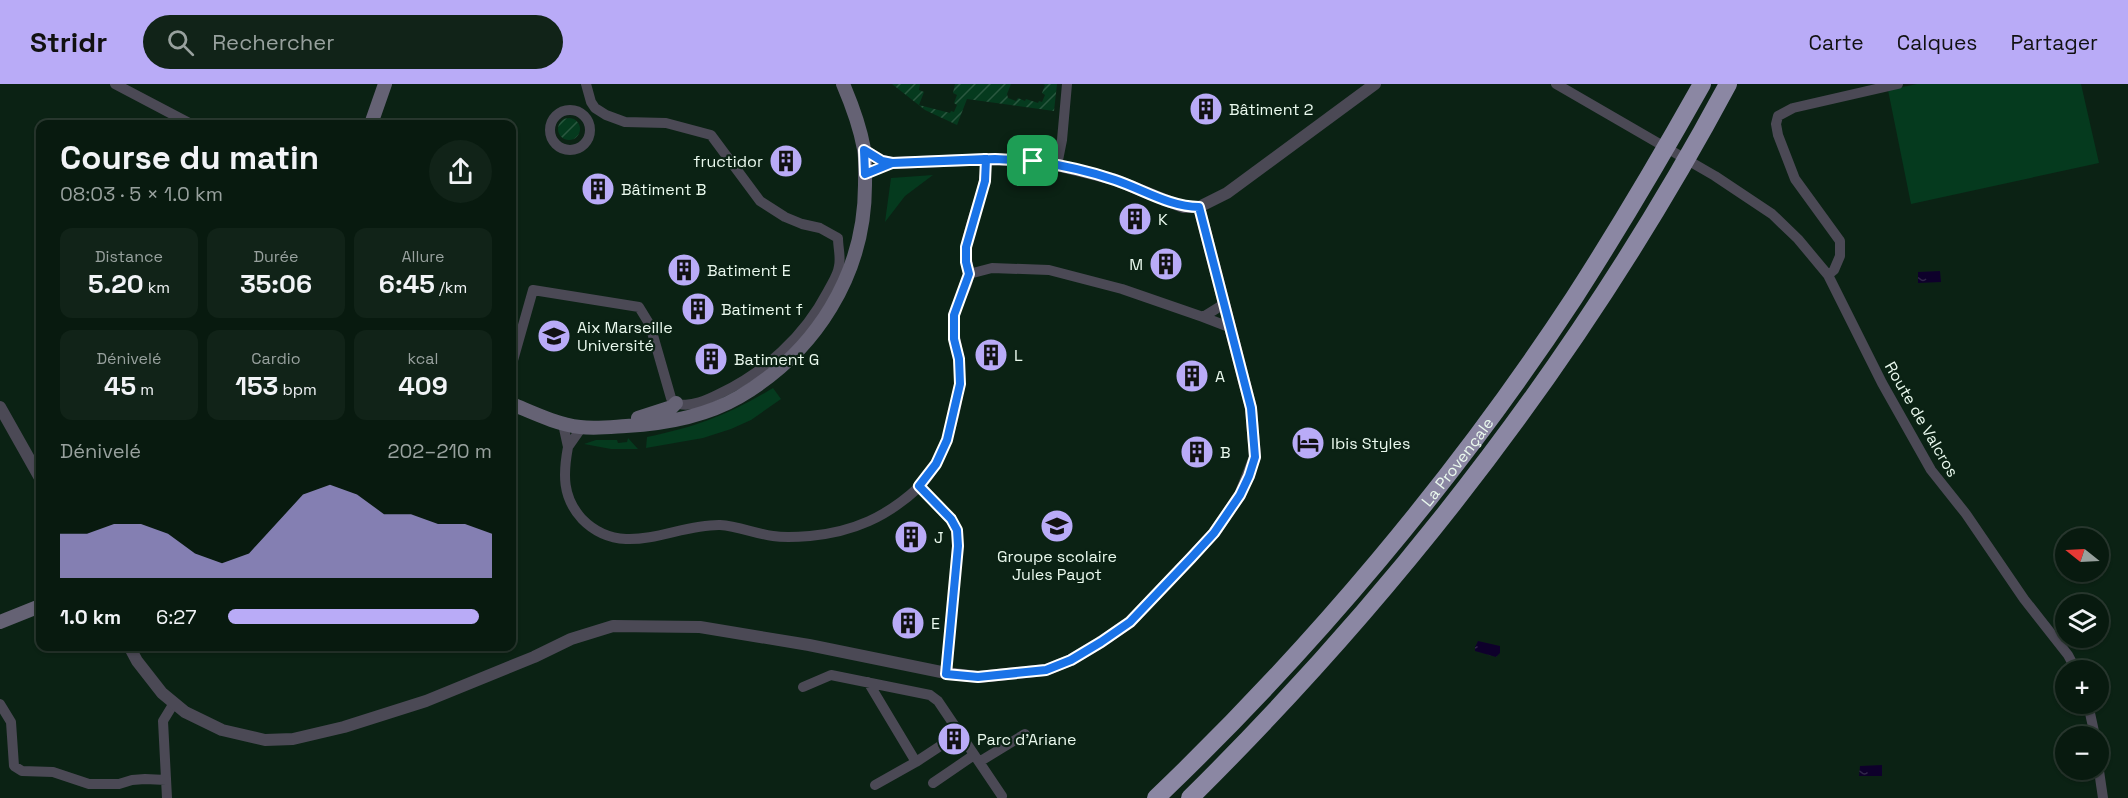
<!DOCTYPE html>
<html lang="fr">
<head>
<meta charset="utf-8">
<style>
  :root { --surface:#081a0f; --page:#112318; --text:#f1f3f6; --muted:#98a19e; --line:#29382f; --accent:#b9abf7 }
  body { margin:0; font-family:"Space Grotesk",sans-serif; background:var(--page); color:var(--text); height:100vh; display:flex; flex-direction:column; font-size:22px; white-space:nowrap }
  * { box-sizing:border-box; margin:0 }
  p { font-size:20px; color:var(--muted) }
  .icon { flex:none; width:33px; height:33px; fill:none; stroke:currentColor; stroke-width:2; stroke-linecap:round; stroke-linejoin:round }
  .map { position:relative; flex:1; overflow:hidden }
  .side { position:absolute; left:36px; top:36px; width:480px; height:531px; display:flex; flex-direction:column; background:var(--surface); border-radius:12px; box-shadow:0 2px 4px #0004,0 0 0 2px var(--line) }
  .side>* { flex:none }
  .needle { width:39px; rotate:288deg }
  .fabs { position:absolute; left:2055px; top:444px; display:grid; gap:12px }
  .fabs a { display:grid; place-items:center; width:54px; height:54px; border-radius:50%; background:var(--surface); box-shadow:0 2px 4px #0004,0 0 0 2px var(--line); font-size:30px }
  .pin { position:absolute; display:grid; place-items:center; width:51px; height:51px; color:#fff; margin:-26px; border-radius:12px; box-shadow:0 3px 9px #0006 }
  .round { display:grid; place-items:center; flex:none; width:63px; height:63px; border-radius:32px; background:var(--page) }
  .summary { display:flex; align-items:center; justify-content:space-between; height:102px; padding:0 24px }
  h1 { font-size:33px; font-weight:600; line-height:45px }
  .figures { display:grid; grid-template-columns:repeat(3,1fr); gap:9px; height:102px; padding:6px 24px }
  .figures div { display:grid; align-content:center; border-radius:12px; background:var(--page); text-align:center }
  .figures b { font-size:26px; font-weight:600 }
  .figures small { font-size:16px; font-weight:400 }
  .figures p { font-size:16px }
  .chart { height:168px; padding:12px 24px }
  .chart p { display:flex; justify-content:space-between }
  .chart svg { width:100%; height:108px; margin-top:6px; fill:var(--accent); opacity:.7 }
  ul { padding:0 24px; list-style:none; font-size:20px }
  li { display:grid; grid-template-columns:96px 72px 1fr; align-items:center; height:45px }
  li i { height:15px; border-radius:8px; background:var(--accent) }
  header { display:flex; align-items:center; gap:36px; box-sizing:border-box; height:84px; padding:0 30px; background:var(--accent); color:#111 }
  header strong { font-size:28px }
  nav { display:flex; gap:33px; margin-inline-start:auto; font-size:21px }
  .search { width:420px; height:54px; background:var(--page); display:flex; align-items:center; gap:15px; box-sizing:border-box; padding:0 21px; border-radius:33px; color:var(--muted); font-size:22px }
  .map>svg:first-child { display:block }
</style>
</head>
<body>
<header>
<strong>Stridr</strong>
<div class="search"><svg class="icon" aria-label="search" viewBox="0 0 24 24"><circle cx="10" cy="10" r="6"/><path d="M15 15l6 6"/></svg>Rechercher</div>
<nav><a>Carte</a><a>Calques</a><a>Partager</a></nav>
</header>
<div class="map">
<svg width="2128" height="714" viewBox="0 0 2128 714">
  <defs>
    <pattern id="garden-furrows" width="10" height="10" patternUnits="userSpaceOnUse" patternTransform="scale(1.5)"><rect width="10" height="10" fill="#053a1e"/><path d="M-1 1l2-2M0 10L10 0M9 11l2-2" fill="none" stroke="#2a573f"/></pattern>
    <pattern id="water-ripples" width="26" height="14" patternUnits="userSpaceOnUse" patternTransform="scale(1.5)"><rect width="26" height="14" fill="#0e002b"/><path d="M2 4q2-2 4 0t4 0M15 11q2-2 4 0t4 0" fill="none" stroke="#31264a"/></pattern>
  </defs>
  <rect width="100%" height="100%" fill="#0b2214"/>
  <!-- green -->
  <path fill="#053a1e" d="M1917,0h164l18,79 -188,41 -23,-114z
    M933,91l-28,21 -20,26 6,-44z
    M773,304l8,11 -30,21 -20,9 -28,9 -57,10 1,-11c50,-10 83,-23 126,-49z
    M628,354l10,11h-27l-27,-5 12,-4h21l1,3 9,-1z"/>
  <!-- garden -->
  <path fill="url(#garden-furrows)" d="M892,0h28l-1,6 5,2 -5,13 31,8 1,-2 3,1 3,-7 -3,-2 3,-8 -4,-2 2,-9h56l-4,10 1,4 8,3 2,-3 7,3 1,-2 12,4 1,-2 3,1 3,-7 -3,-2 3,-8 -2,-1h14l-3,27 -87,-12 -10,26 -32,-15z
    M558 45a11 11 0 1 1 22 0a11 11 0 1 1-22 0Z"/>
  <!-- water -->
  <path fill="url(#water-ripples)" d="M1940,187l1,11 -23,1v-11z
    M1478,557l22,5v7l-4,4 -21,-6v-4z
    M1882,681v11h-23l1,-10z"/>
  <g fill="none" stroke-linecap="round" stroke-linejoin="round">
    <!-- minor -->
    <path stroke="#4b4955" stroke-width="10" d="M115,0l76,40
      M1556,0l159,92 57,38 26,25 30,36 54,108 49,87 35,44 58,85 44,56 8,15
      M550 46a20 20 0 1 1 40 0a20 20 0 1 1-40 0Z
      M1057,81l5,-25 5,-56
      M969,190l23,-6 57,2 73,19 81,28
      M1828,191l6,-5 6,-14v-15l-45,-62 -17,-44 -2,-11 2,-8 15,-8 105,-24
      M1224,220l-21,13 26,10
      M512,280l21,-74 106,17 11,18 21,73 8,6c13,3 28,-4 40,-10 46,-22 85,-57 109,-103 4,-8 10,-16 11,-25 2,-9 -1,-18 -1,-28l-18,-10 -18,-4 -17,-7 -25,-16 -49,-66 -45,-12 -41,-1 -19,-7 -11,-7 -4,-6 -5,-18
      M563,340l5,23 14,-20
      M568,363c-5,27 -6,50 14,72 41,42 91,5 138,6 18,1 36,9 53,11 12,2 25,1 37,0 43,-4 77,-19 109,-49 27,-26 44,-89 40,-126 -1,-15 -7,-29 -5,-45 2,-14 15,-28 15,-42 0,-9 -4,-18 -3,-27 4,-30 21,-57 20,-88
      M919,402l32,33 6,10 1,17 -12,127
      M868,598l48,80 44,-29
      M803,603l28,-12 99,20 8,6 64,95
      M0,620l11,18 3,44 8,5 31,1 36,12h30l13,-4 13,-1 21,1
      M2088,620l7,32
      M979,678l46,-28
      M2098,680l5,34
      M933,699l41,-28
      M875,701l41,-23
      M167,714l-4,-77 11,-18"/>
    <!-- tertiary -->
    <path stroke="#4b4955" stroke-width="12" d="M864,66l18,11 10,2 103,-4 53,4 65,16 70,28h16l28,-14 148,-109
      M0,323l40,71
      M129,562l8,15 25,32 23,19 37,18 43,10 28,-1 51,-12 82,-26 108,-44 37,-18 42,-13 87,1 109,18 137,28 32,4 68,-7 25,-10 30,-18 29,-20 61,-64 23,-25 26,-38 15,-38 -4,-49 -52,-201"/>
    <!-- secondary -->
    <path stroke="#656274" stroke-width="14" d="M371,40l14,-40
      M512,320c22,9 44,20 68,23 15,2 31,0 46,-1 38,-2 80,-10 113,-29 77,-45 126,-123 126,-212 0,-12 1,-25 -1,-36 -4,-22 -12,-44 -21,-65
      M638,334l34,-11 4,-4
      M0,538l40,-16"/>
    <!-- motorway -->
    <g stroke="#8b87a3" stroke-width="18">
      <path id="s1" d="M1156,714c155,-148 300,-320 418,-500 45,-70 87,-141 128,-214"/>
      <path d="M1190,714c213,-211 396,-449 538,-714"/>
    </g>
  </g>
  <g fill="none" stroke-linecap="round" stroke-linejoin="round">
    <!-- route casing -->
    <g stroke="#fff" stroke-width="12">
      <path id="route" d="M1033,77l-38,-2 -103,4 -27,11 -1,-24 18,11 10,2 94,-4 -1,22 -19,66v15l3,12 -15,41v24l5,20 1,25 -13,56 -11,24 -17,22 32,33 6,11 1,16 -12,128 32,3 68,-7 25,-10 30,-18 29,-20 61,-64 23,-25 26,-38 9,-19 6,-19 -4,-49 -52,-201c-29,0 -57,-18 -84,-27 -26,-9 -54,-15 -82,-19"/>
    </g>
    <!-- route -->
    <use href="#route" stroke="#1a73e8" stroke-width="8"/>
  </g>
  <!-- icons -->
  <defs>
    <g id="building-disc" transform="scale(1.725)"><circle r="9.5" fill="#b9abf7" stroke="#0b2214"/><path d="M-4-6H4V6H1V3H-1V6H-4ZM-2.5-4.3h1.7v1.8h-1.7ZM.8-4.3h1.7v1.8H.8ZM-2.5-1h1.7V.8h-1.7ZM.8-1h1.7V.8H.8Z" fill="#111"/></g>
    <g id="university-disc" transform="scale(1.725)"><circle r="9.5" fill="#b9abf7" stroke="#0b2214"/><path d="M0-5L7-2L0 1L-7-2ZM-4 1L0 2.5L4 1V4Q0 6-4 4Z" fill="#111"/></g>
    <g id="hotel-disc" transform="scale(1.725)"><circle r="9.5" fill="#b9abf7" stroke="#0b2214"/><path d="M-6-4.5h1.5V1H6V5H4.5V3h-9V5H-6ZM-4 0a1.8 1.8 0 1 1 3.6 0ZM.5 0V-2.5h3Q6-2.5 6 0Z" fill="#111"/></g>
    <g id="school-disc" transform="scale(1.725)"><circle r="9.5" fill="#b9abf7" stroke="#0b2214"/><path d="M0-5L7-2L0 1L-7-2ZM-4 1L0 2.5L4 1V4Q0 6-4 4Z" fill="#111"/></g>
  </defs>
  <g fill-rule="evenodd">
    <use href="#building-disc" x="1206" y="25"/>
    <use href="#building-disc" x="786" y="77"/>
    <use href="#building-disc" x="598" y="105"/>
    <use href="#building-disc" x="1135" y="135"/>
    <use href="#building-disc" x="1166" y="180"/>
    <use href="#building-disc" x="684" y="186"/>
    <use href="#building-disc" x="698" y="225"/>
    <use href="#university-disc" x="554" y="252"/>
    <use href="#building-disc" x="991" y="271"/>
    <use href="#building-disc" x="711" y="275"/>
    <use href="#building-disc" x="1192" y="292"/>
    <use href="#hotel-disc" x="1308" y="359"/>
    <use href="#building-disc" x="1197" y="368"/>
    <use href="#school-disc" x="1057" y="442"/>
    <use href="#building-disc" x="911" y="453"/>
    <use href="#building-disc" x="908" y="539"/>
    <use href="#building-disc" x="954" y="655"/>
  </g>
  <g text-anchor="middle" stroke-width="4.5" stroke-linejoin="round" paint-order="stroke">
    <!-- poi labels -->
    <g font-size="16" fill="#eaf9ee" stroke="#0b2214" text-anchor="start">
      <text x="1229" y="31">Bâtiment 2</text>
      <text x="763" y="83" text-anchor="end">fructidor</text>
      <text x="621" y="111">Bâtiment B</text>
      <text x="1158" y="141">K</text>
      <text x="1143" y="186" text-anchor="end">M</text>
      <text x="707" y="192">Batiment E</text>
      <text x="721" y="231">Batiment f</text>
      <text x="577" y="249">Aix Marseille<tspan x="577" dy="18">Université</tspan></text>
      <text x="1014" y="277">L</text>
      <text x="734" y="281">Batiment G</text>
      <text x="1215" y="298">A</text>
      <text x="1331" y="365">Ibis Styles</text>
      <text x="1220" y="374">B</text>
      <text x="934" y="459">J</text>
      <text x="1057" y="478" text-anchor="middle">Groupe scolaire<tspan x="1057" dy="18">Jules Payot</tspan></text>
      <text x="931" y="545">E</text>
      <text x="977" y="661">Parc d'Ariane</text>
    </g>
    <!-- street labels -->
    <g font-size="16" fill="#eaf9ee" stroke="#0b2214">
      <text transform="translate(1922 335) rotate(60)" y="6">Route de Valcros</text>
      <text dy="6" stroke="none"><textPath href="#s1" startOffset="452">La Provençale</textPath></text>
    </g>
  </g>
</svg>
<div class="fabs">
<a><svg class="needle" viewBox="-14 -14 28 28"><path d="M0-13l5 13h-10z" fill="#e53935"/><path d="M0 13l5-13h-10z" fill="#98a19e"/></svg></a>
<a><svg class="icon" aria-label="layers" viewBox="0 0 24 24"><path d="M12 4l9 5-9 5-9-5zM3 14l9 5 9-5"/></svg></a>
<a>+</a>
<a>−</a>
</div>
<div class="pin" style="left:1033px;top:77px;background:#1e9e55"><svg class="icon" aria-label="arrive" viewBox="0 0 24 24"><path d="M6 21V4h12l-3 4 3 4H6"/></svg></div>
<section class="side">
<div class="summary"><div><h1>Course du matin</h1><p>08:03 · 5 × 1.0 km</p></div><a class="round"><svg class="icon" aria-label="share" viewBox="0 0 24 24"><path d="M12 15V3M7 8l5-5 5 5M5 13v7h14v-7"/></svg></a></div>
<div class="figures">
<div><p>Distance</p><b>5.20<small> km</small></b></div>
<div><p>Durée</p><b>35:06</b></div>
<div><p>Allure</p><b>6:45<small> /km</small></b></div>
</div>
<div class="figures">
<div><p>Dénivelé</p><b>45<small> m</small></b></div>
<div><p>Cardio</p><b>153<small> bpm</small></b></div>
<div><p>kcal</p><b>409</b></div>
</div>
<div class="chart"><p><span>Dénivelé</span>202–210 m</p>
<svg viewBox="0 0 160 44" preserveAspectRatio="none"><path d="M0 44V26L10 26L20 22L30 22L40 26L50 34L60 38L70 34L80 22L90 10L100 6L110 10L120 18L130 18L140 22L150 22L160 26V44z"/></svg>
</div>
<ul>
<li><b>1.0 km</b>6:27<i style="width:95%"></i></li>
</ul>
</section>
</div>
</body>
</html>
